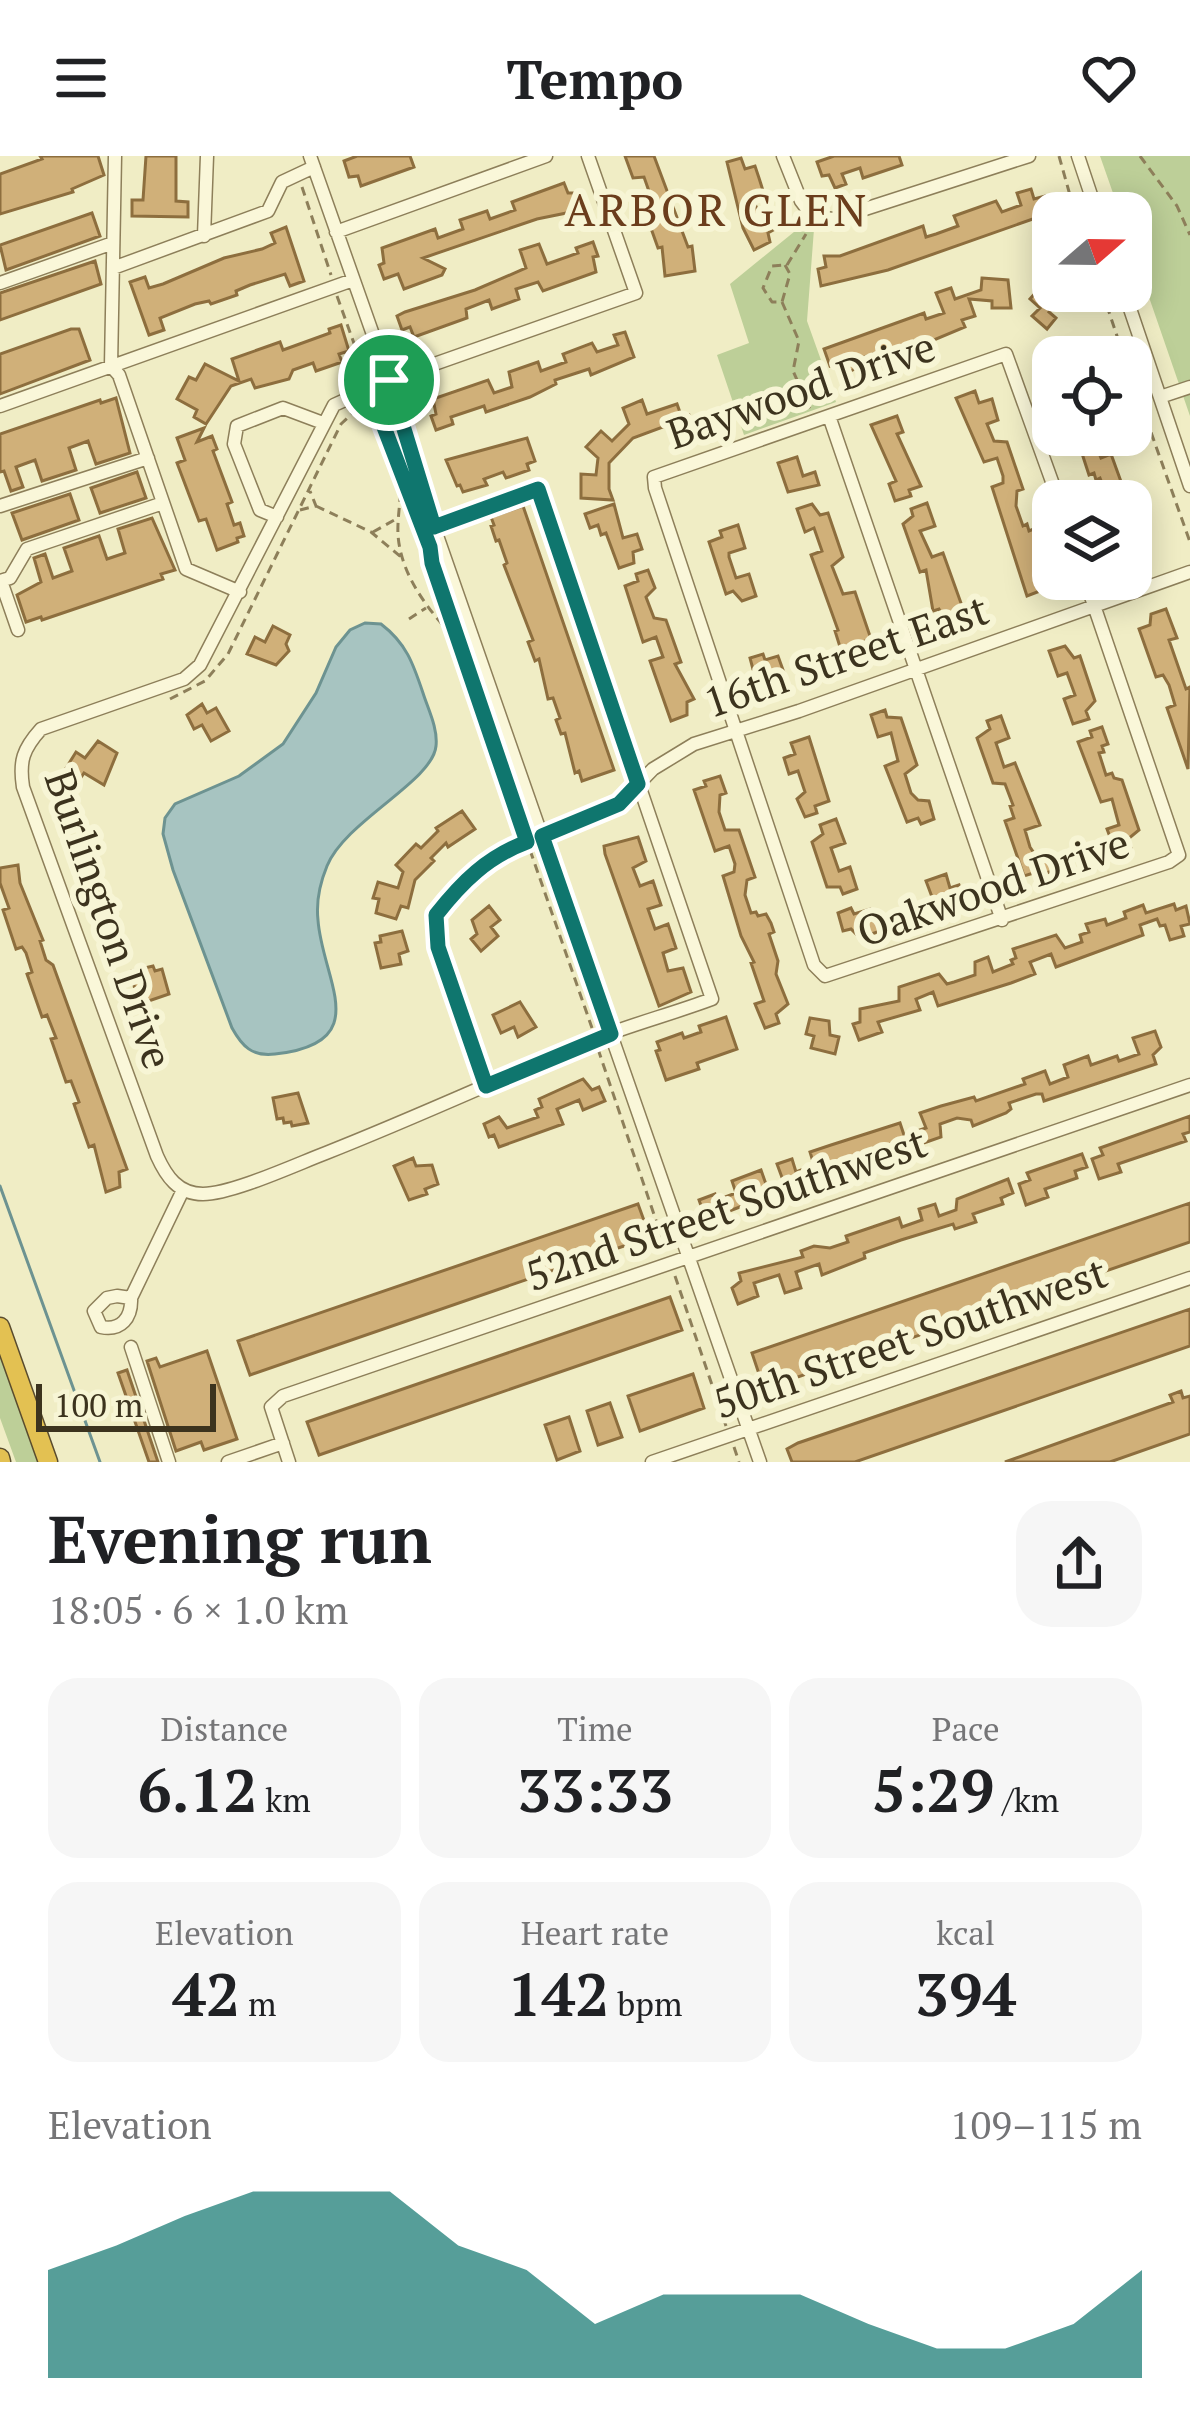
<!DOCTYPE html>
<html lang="en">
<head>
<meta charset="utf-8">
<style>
  :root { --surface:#fff; --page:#f6f6f6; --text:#202124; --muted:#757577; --accent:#0f766e }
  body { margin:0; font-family:"PT Serif",serif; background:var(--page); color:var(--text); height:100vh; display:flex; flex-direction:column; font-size:45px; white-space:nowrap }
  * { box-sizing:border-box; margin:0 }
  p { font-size:39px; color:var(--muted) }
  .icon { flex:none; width:66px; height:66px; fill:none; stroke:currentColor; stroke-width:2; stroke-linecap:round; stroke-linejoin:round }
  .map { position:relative; height:1306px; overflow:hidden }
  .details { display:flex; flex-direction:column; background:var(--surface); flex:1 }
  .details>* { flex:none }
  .needle { width:78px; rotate:70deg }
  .buttons { position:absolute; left:1032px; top:36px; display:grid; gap:24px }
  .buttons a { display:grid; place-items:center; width:120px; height:120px; border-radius:24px; background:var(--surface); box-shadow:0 6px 30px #0003; font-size:60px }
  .scale { position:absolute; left:36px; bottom:30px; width:180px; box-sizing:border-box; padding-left:12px; border:6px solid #3c331e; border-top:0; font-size:33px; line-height:42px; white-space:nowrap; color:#3c331e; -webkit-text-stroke:9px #f7f5d5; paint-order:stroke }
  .pin { position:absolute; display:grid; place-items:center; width:102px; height:102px; color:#fff; margin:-51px; border:6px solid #fff; border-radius:50%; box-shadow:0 3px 12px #0007 }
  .round { display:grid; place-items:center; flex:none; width:126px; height:126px; border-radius:36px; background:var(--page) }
  .headline { display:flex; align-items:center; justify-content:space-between; height:204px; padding:0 48px }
  h1 { font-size:66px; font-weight:700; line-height:90px }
  .figures { display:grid; grid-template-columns:repeat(3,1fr); gap:18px; height:204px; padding:12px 48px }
  .figures div { display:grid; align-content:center; border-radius:30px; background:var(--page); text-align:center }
  .figures b { font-size:60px; font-weight:700 }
  .figures small { font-size:33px; font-weight:400 }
  .figures p { font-size:33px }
  .chart { height:336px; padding:24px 48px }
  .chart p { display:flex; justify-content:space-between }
  .chart svg { width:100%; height:216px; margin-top:12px; fill:var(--accent); opacity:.7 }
  header { display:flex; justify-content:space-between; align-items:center; height:156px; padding:0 48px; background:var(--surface); font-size:54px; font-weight:700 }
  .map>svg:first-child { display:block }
</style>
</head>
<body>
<header><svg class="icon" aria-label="menu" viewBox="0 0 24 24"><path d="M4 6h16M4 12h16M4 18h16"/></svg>Tempo<svg class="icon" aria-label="heart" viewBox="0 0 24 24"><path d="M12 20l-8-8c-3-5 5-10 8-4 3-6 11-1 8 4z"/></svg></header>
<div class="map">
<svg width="1190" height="1306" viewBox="0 0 1190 1306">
  <rect width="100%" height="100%" fill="#f0edc5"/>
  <!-- green -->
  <path fill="#bdcf98" d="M1100,0h90v260l-59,-171v-32h-11z
    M805,67l9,6 -7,92 29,81 -92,33 -27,-80 32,-12 -19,-59z
    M0,1195l40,111h-24l-16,-44z"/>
  <!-- water -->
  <path fill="#a7c4c1" stroke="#6d9391" stroke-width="3" d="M365,467l16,1c25,19 32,39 42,69 5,16 15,35 13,53 -3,35 -91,75 -109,120 -7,17 -11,36 -9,54 4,60 58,123 -43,134 -23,3 -33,-8 -43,-26l-59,-158 -10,-36 2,-16 10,-14 64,-28 44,-32 33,-51 20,-46 14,-17z"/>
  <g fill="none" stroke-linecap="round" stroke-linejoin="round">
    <!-- stream -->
    <path stroke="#6d9391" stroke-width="3" d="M0,1030l100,276"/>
  </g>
  <!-- building -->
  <path fill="#d0b079" stroke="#8d6e3e" stroke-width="3" d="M40,0h58l6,19 -32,14 1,3 -73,22v-40l42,-15z
    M146,0h30v45l12,1v15l-56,-1v-16h11z
    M357,0h53l4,11 -53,19 -3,-10 -9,1 -5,-16z
    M625,0h29l34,91 4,-1 3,25 -30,5 -3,-29 -4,1 -16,-45 9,-6 -7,-20 -11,1z
    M834,0h65l3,9 -39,13 -3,-10 -18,6 4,10 -11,4 -6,-13 -7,1 -5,-14z
    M741,2l4,11 10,-3 4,12 6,19 -11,4 7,19 9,-5 7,13 -9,5 2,9 -16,8 -11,-22 -16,-66z
    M564,27l4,10h8l5,17 -44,9 -114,39 22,11 -3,6 -38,14 -6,-15 -14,5 -5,-14 5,-2 -2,-15 53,-19 3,9 25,-9 -3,-9 27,-9 3,8 25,-9 -3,-8z
    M1031,33l3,10 11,-3 5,17 -162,57 -67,16 -3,-17 8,-2 -2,-11h16l83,-30 3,11 10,-3 22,-8 -4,-10 42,-15 6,11 19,-7 -4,-12z
    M92,57l8,23 -94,34 -6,-25z
    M286,71l18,54 -14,5 -5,-12 -35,11 -14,6 1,4 -26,9 -2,-3 -14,3 -35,14 4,12 -15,5 -19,-53 15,-5 4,11 14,-4 61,-26 38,-9 13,-6 -4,-10z
    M593,86l5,14 -5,1 3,15 -53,19 -5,-9 -22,7 3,10 -27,10 -3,-9 -23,9 1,9 -53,19 -4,-10 -8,3 -5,-14 8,-4 70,-22 51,-22 -6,-18 19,-6 8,20 31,-11 -2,-5z
    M95,105l6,23 -101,36v-27z
    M982,122l26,2 3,28h-19v-7l-23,-2 6,17 -13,4 3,7 -43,18 -2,-6 -20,7 2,6 -18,7 -3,-8 -19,7 2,7 -18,8 -8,-10 -8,3 -6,-17 100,-36 2,6 18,-6 -8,-20 15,-5 4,11 26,-9z
    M1045,126l17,15 -13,15 7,6 -9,11 -15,-13 8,-8 -10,-9z
    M341,169l8,26 -10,3 3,8 -26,9 -3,-8 -20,7 -4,9 -34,9 -4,-9 -20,7 -25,38 -12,-7 3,-7 -20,-11 12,-22 7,3 9,-16 34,17 -7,-22 48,-17 3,8 47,-17 -1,-4z
    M71,173h8l11,31 -90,34v-40z
    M625,176l9,25 -43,18 -2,-6 -34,11 1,4 -26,13 -44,15 -2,-6 -33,11 2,7 -17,6 -5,-14 5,-2 -3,-15 55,-19 6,13 18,-6 -3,-15 29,-10 3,9 25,-9 -3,-8 29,-11 5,9 21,-7 -4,-10z
    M975,235l4,12 13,-4 6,21 -11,4 7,17 13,1 16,47 -6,2 -1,15 7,20 4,-2 2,7 7,-3 17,46 -11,5 3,10 -18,7 -35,-109 11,-4v-7l-6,-18 -13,4 -28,-64z
    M116,242l14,55 -34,11 -8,-23 -19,7 7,22 -34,11 -7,-21 -19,7 7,20 -12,4 -7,-20 -4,1v-38l100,-34 1,3z
    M642,244l5,14 30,-10 5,14 7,-3 4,13 -18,7 -7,-10 -35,13 -24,25v26l4,11 -32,-2v-24l15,1 2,-17 -12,-11 15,-16 11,10 17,-17 -6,-16z
    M897,260l6,16 -6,2 24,52 -12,4 2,6 -16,5 -6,-17 7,-3 -25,-56z
    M204,272l-7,14 15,-6 5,13 -4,2 19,51 -5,2 7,21 6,-2 4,13 -7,2 1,4 -21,8 -11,-31 -7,2 -22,-58 8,-3 -8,-22z
    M1076,279h16l9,23 10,-4 17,47h-19l-9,-23 -4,2 -2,-7 -5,2z
    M527,282l8,23 -8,3 2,6 -23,8 -3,-6 -19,7 3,6 -24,7 -3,-7 -3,1 -11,-26z
    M797,301l6,19 12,-4 4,13 -31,7 -10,-29z
    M137,316l9,26 -46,15 -9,-25z
    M70,338l9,26 -57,20 -10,-27z
    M927,347l8,23 -15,5 12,26 11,-4 23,64 -20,7 -7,-15 -6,2 -7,-41 -6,2 -17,-48 10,-8 -2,-7z
    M614,348l9,34 14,-4 5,15 -9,3 1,11 -15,5 -13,-35 -5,2 -3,-10 -8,3 -5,-14z
    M812,348l8,11 8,-2 15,44 -11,9 11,28 12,-2 16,47 -14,5 2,10 -23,9 -3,-10 8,-3 -6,-19 3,-1 -27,-75 11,-4 -8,-23 -9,4 -8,-23z
    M523,350l91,264 -32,11 -3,-10 -4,2 -10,-40 -4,1 -5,-14 4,-2 -7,-20 -5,1 -9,-40 -4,2 -7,-19 5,-2 -29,-75 3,-2 -8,-23 -3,1 -5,-15 3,-1 -3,-8z
    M152,362l23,52 -14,4 2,5 -121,41 -1,-3 -15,5 -9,-27 24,-13 -7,-24 11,-4 8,24 19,-7 -8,-23 35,-12 8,23 18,-6 -7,-24z
    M738,369l7,23 -16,5v4l7,21 13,-4 7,22 -14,5 -9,-10 -7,3 -17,-52 13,-5 -2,-6z
    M648,414l7,18 -9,9 8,21 12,2 15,42 -6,2 19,35 -7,3v13l-16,6 -21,-60 13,-4 -7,-20 -13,5 -18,-56 13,-5 -2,-7z
    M1166,453l11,29 -8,2 17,49 4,-2 -2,82 -21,-61 8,-3 -6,-20 -6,-10 -7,2 -17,-48 11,-4 1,-11z
    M273,470l17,9 -4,9 3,7 -13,14 -29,-11 8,-17 10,5z
    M1065,490l9,12 6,-2 15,45 -9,10 3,8 -16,5 -9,-25 11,-4 -8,-22 -9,3 -9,-25z
    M763,498l2,6 13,-4 9,25 -16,5 -3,-7 -13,-2 -5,-19z
    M202,548l5,9 9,-5 13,23 -18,10 -9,-16 -8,4 -7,-14z
    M885,554l2,7 14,1 16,47 -12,9 6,19 7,7 11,1 5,18 -13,5 -3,-6 -11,4 -22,-56 13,-5 -7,-28 -13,4 -7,-22z
    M1001,560l8,22 -13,5 8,24 11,-4 25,62 -15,5 5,17 6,9 13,-5 4,12 -3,1 2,7 -14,5 -1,-4 -13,4 -19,-55 9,-3 -4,-12 3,-1 -8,-21 -12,-1 -16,-45 13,-9 -3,-8z
    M1102,571l6,17 -6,2 2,6 -5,1 7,22 6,-2 2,5 8,2 17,50 -11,9 3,9 -15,5 -9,-24 12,-4 -7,-26 -11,3 -23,-60 14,-5 -2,-6z
    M809,581l20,64 -14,5 2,7 -12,4 -8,-18 8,-7 -7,-21 -9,3 -5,-16 11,-4 -4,-11z
    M98,585l19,12 -13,32 -20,-12 -6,9 -15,-9 13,-21 9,6z
    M720,620l6,17 -6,2 -1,17 6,18h14l16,47 -8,3 -2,15 6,18 5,-1 2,4 8,-2 5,9 3,9 -5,2 9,27 -2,13 12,30 -12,10 3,9 -14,5 -10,-24 9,-3 -13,-38 3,-1 -13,-26 -18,-60 11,-4 1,-8 -6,-18 -14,5 -21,-61 12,-4 -2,-5z
    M462,655l13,18 -27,18 -2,-4 -15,15 3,3 -19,19 -7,28 -7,-2 -5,13 -20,-6 3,-14 -6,-1 5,-16 20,6 5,-16 -7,-7 20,-21 5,4 17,-17 -2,-3z
    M836,663l9,24 -14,5 8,23 11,-4 7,22 -14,5 -3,-7h-13l-15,-45 11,-8 -3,-9z
    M638,681l8,24 -13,7 7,18 13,-5 8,24 -13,4 7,20 13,-5 8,24 -13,5 5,18 15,-3 8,24 -32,14 -54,-152 -1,-8z
    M18,709l2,18 23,57 -3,1 6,19 7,5 74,204 -8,3 1,15 -14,5 -12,-47 -5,2 -15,-43 5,-2 -8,-21 -5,1 -15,-43 5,-1 -9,-23 -5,2 -15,-43 5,-2 -6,-19 -4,-6 -6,2 -13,-39 6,-2 -9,-25v-15z
    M946,718l4,14 9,-3 6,18 -17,5 -2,-6 -11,3 -9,-24z
    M1174,748l2,6 10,-4 4,18 -9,2 3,10 -14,4 -5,-15 -5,1 -3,-7 -17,6 3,10 -87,32 -5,-13 -21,8 5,12 -24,9 -73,23 -5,-14 -17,7 4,11 -42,12 4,10 -23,8 -6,-16 7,-2v-13l39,-8v-14l40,-13 8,10 7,-2 21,-7v-13l13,-5 5,15 20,-8 -2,-4 5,-2 -3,-9 43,-14 9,13 17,-6 -2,-7 9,-3 -3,-8 19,-5 2,6 19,-7 -2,-6 19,-7 3,8z
    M489,750l11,14 -9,7 7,9 -17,15 -10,-12 6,-5 -5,-14z
    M851,752l3,6 16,-5 4,11 8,-2 4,11 -26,9 -9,-9 -8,2 -5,-18z
    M402,775l6,20 -9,3 2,10 -20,4 -6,-25 6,-1 -1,-6z
    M153,810l2,5 7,-2 7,25 -32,11 -5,-34z
    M520,846l16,25 -18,10 -4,-10 -13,6 -8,-18z
    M726,861l11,32 -40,14 2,6 -33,11 -10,-29 4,-1 -3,-8 25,-9 2,5 17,-6 -2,-6z
    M810,862l19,3 1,14 9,2 -4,17 -24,-6 3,-12 -8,-2z
    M1155,875l6,16 -8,8 3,9 -112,37 -2,-7h-6l-27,9 2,6 -5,4 -33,13 -2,-6 -14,-2 -17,6 1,13 -40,14 -2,-7 -6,-1 -32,12 2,7 -13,4 -2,-6 -21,8 3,7 -39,14 -3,-8 -4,2 -7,-19 15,-5 4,13 18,-7 -4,-13 21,-7 69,-22 4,12 22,-7 -6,-15 21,-7 33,-9 2,4 49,-17 -2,-5 22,-8 5,13 18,-7 -4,-12 24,-9 3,9 26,-9 2,5 20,-7 -6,-16z
    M583,923l9,11 7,-3 6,14 -22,9 -4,-10 -22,9 6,15 -64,23 -5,-12 -5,2 -5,-13 15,-7 8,11 31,-11 -3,-7 7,-3 -3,-8z
    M298,937l10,30 -16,3 -1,-4 -7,1 -1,-5 -6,1 -4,-21z
    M1190,960v16l-7,2 3,7 -68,23 3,8 -22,7 -7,-20 11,-4 -3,-7z
    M1082,998l5,13 -12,4 2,7 -32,11 3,8 -22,8 -7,-21 11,-4 -3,-7z
    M413,1002l3,8 16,-1 6,19 -13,5 2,5 -18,6 -15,-34z
    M761,1014l6,17 -11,7 2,6 -52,20 -7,-20 16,-6 2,6 19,-7 -4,-12z
    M1008,1023l5,14 -12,5 2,6 -30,10 3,8 -21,7 -2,-5 -52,16 -37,13 1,5 -43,17 -3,-11 -23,8 5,16 -16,5 -6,-18 -25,8 4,13 -20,8 -6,-16 9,-7 -2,-8 64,-16 -2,-6 13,-5 16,2 18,-6 -2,-6 53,-18 3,9 20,-7 -3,-11 16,-5 4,12 17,-6 1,-11z
    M1190,1047v39l-424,146 -6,-11 -8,-24z
    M638,1048l12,33 -400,138 -12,-34z
    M670,1141l12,33 -363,125 -12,-33z
    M1190,1153v37l-335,116h-63l-5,-13 11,-6z
    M207,1195l30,88 -33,11 -3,-8 -25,9 -29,-90 9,-3 4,9z
    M127,1214l31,92h-9l-31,-89z
    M693,1218l11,34 -64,23 -12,-35z
    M1181,1235l2,7 7,-2v38l-80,28h-105l168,-60 -3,-7z
    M610,1247l12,34 -24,8 -11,-34z
    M569,1261l11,34 -23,9 -12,-35z"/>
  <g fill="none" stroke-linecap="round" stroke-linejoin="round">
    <!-- minor casing -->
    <g stroke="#8d7f5a" stroke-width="15">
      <path id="minor" d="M115,0l-4,210 8,9 67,194 54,23
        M310,0l79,224 45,147 326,935
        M783,0l18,45 12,16 21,2 195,-63
        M1078,0l19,57
        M336,76l210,-76
        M204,80l3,-80
        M113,112l155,-57 14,-29 32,-15
        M0,127l113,-40
        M1124,135l66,195
        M1160,241l30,-10
        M0,250l353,-126
        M829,260l173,504
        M1059,345l-53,-147 -352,123 1,11 159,477 11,11 344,-114 10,-7 -94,-276
        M0,350l148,-48
        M277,361l-17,-7 -26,-66 3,-18 46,-18 40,15
        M434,371l104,-38 174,510c-40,15 -83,26 -122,42 -89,37 -175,77 -264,112 -29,11 -94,41 -123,41 -25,0 -37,-18 -46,-38l-134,-369c-4,-26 0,-38 18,-58l143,-50 16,-14 134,-260 55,-25 247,-87 -48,-137
        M0,425l10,-3 17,-29 136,-46
        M1,425l17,49
        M486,930l-48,-139 -2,-32 26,-33 38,-30 119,-48 34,-35 41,-25 105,-33 391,-139
        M117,1140l14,2c1,20 -10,33 -30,29l-7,-16 13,-13z
        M131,1142l52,-108
        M131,1191l38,115
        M228,1306l55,-19
        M289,1306l-18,-55 12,-11 907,-311
        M652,1306l538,-184"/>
    </g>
    <!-- highway casing -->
    <g stroke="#5a4c2e" stroke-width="21">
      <path id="highway" d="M0,1171l48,135
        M0,1302l1,4"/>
    </g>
    <!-- path -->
    <path stroke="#8d7f5a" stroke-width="3" stroke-dasharray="9 6" stroke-linecap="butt" d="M1059,0l16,57
      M1140,0l37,50 13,29
      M302,31l29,88
      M785,109l5,9 -8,28h-10l-9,-14 9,-22z
      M787,109l19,-31
      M1102,135l22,66
      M337,140l29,81
      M782,146l17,39 -6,30 18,40
      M1131,220l59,166
      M372,242l51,137
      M400,322c2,19 -3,38 -2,57 3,42 32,77 60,107
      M316,350l55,26 30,25
      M300,354l16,-4 -6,-15
      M373,376l23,-13
      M432,405l91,269
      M409,463l17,-11
      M170,543l35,-18 23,-27 113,-230 16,-15 16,-4
      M530,694l62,178
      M598,893l68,201
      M675,1120l51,150
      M734,1291l5,15"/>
    <!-- minor -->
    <use href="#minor" stroke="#faf7d9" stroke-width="12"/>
    <!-- highway -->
    <use href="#highway" stroke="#e3c152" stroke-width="18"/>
  </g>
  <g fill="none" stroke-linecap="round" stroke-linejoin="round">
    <!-- route casing -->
    <g stroke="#fff" stroke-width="24">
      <path id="route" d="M389,224l45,147 104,-38 100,295 -19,20 -77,32 69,198 -125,52 -48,-139 -2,-32c26,-33 51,-58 91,-73l-95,-279 -2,-16 -61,-159z"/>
    </g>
    <!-- route -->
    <use href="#route" stroke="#0f766e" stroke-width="15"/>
  </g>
  <g text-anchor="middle" stroke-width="12" stroke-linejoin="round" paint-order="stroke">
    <!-- street labels -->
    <g font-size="42" fill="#3c331e" stroke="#f7f5d5">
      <text transform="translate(801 234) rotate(-19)" y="15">Baywood Drive</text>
      <text transform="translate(846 500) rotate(-19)" y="15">16th Street East</text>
      <text transform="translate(993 731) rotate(-19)" y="15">Oakwood Drive</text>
      <text transform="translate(109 763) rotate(71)" y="15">Burlington Drive</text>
      <text transform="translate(726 1053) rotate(-19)" y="15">52nd Street Southwest</text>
      <text transform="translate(910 1182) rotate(-19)" y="15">50th Street Southwest</text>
    </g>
    <!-- neighbourhood labels -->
    <g font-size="45" letter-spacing="3" fill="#6b3d1c" stroke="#f7f5d5">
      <text x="717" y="70">ARBOR GLEN</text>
    </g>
  </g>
</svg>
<div class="buttons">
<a><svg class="needle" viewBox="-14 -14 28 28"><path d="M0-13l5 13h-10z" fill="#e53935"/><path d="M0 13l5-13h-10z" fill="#757577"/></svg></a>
<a><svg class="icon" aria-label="locate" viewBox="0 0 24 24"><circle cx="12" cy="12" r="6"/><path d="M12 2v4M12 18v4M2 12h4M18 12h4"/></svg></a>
<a><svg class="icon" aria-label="layers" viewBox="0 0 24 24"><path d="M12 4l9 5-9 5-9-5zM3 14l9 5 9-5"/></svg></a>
</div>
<div class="scale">100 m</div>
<div class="pin" style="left:389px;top:224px;background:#1e9e55"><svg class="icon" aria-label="arrive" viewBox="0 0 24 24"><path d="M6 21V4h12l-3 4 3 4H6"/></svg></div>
</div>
<section class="details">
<div class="headline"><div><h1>Evening run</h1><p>18:05 · 6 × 1.0 km</p></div><a class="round"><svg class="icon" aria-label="share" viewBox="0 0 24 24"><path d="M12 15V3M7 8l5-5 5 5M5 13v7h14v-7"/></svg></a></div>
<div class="figures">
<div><p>Distance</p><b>6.12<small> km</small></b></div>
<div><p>Time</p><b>33:33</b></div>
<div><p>Pace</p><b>5:29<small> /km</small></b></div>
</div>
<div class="figures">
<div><p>Elevation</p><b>42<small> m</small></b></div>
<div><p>Heart rate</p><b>142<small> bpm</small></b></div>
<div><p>kcal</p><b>394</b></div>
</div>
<div class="chart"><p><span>Elevation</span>109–115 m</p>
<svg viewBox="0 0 160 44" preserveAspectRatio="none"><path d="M0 44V22L10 17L20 11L30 6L40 6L50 6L60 17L70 22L80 33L90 27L100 27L110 27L120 33L130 38L140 38L150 33L160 22V44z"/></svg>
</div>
</section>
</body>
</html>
